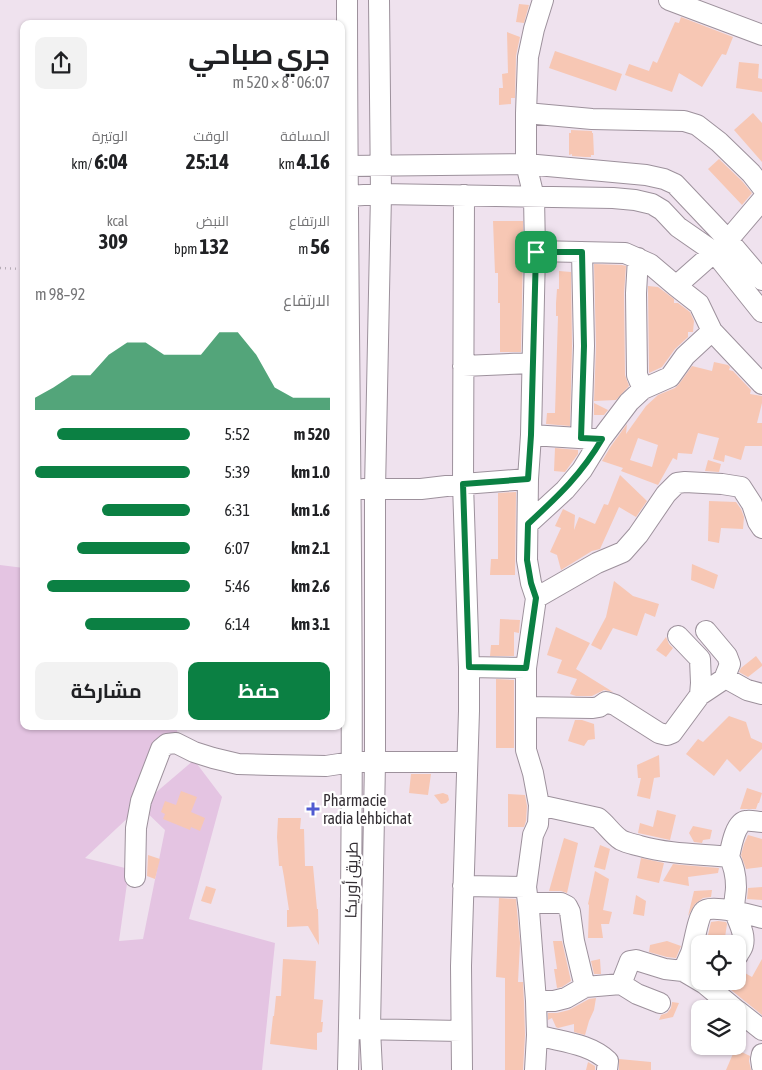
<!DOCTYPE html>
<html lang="ar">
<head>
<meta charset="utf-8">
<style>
  :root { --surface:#fff; --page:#f2f2f2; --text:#202124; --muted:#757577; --accent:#0b8043 }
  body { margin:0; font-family:"Asap Condensed",Cairo,sans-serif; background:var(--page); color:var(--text); direction:rtl; height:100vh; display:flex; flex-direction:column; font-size:19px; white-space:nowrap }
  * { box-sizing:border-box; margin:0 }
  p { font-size:16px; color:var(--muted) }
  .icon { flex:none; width:28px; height:28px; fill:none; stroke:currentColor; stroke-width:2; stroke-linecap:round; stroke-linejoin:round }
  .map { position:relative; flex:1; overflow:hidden; direction:ltr }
  .details { position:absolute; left:20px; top:20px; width:325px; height:710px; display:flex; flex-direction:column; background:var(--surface); border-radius:10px; box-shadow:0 1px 4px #0004; direction:rtl }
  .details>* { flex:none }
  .controls { position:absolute; left:691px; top:935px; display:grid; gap:10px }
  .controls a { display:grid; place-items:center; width:55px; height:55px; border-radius:10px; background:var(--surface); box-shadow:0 1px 4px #0004; font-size:25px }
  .pin { position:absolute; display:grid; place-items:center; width:42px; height:42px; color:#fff; margin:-21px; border-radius:10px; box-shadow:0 2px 8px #0006 }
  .round { display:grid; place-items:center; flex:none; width:52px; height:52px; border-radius:10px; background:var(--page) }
  .summary { display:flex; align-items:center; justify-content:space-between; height:85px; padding:0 15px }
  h1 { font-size:28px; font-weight:700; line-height:38px }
  .metrics { display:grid; grid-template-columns:repeat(3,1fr); gap:8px; height:85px; padding:5px 15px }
  .metrics div { display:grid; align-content:center }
  .metrics b { font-size:21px; font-weight:700 }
  .metrics small { font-size:14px; font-weight:400 }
  .metrics p { font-size:14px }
  .chart { height:140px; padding:10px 15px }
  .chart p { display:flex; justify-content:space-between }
  .chart svg { width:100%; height:90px; margin-top:5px; fill:var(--accent); opacity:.7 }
  .button { display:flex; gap:10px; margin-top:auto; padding:10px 15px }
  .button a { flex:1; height:58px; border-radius:10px; background:var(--accent); color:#fff; font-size:20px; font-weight:700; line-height:58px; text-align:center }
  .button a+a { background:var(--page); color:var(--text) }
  ul { padding:0 15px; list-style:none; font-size:16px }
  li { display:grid; grid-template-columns:80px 60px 1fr; align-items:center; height:38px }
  li i { height:12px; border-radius:6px; background:var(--accent) }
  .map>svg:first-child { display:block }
</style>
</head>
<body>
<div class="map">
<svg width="762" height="1070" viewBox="0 0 762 1070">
  <rect width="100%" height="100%" fill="#efe2ee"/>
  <!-- green -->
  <path fill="#e4c4e2" d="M0,565l24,3v158h152l4,17 -38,49 -10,22 -47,44 44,11 -10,72 24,-2 22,-109 -25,-24 54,-46 28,37 -33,122 86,24 -13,127h-262z"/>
  <!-- building -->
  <path fill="#f7c7b4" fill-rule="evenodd" d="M519,4l10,1 -5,18 -8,-1z
    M681,17l52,20 -7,18 -4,-1 -20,33 -23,-14 -7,19 -47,-17 4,-11 20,7 4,-10 4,2 18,-41 4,1z
    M507,32l13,5 -4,19 -1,42h-4v6l-12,1v-17h4l-1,-14 6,-1z
    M555,51l67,23 -6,17 -67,-23z
    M739,62l20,2 -1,14 4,1v13l-26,-4z
    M753,113l9,10v39l-28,-32z
    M571,130l21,1v2h1l1,22h-3v2h-6l-13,-1v-2l-3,1v-22h2z
    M719,159l23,22 10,12 -10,12 -34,-36z
    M493,221h30v30l-2,101h-21v-49h-2v-30h-3z
    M594,264l28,1 4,1 -2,27 1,82 4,11 -13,14 -22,1 2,-55z
    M559,271l12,1 1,74 -2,80 -24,-2 1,-11h8l3,-97h-2v-13l1,-14h2z
    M648,286l10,1 16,12v4h4l12,9 4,9 -1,11h-5v5l-13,12 -13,18 -13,6z
    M714,362l14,3 2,2 -1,3 4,1 18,19 -1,4 12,2v7l-5,20h5v23h-17l-4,14 -16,-5 -1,7 -11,-3 6,-21 -21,-5 -6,21 -14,-1 -1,7 -4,-2 -15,27 -37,-14 2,-3 -21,-7 9,-15 16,-22 -1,10 20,-28 12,-11 17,-7 4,-4 13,-18 20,5zM638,438l20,7 -6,22 -22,-7z
    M594,403l14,7 -4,5h-10z
    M555,448l23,2v4l-13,18 -11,-1z
    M708,460l13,4 -2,8 -14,-1z
    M620,475l27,26 -11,16 -17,-10 -19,42 -8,2 -31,19 -4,-15 -7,-3 11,-24 -6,-2 8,-17 12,6 -1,15 5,-13 16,7 9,-20 4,1z
    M516,492l-1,83h-25l1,-16h7v-66z
    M709,501l27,1 5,7 3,8 -1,12 -22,-1 -2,15 -11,-2z
    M692,564l26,11 -4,14 -23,-9z
    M614,581l19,15 26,8 -4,13 -10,-4 -8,23 -24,-8 -12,22 -10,-5 15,-28z
    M500,619l20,1 -1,13 -5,-1v24h-24l1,-11h8z
    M556,627l34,16 -14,26 37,23 -9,-2 -12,6h-16l-6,-2 7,-15 -20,-6 5,-13 -15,-5z
    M666,637l3,7 4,4 -7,9 -10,-7z
    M756,656l6,8v2l-14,11 -9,-5 2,-4z
    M496,679l18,1v68h-18z
    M729,716l17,6 5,16 11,5v6l-22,23 -13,-13 -13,17 -28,-22 12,-15 5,3z
    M575,720h7l12,4 1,15 -7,1 -4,6 -16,-5z
    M659,755l1,22 -6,1 -4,21 -13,-3 4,-18h-3l-1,-13z
    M411,774h20l-3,21 -19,-2z
    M747,788l15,5 -3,10h-1l-2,6h-16z
    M181,791l16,6 -6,15 14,6 -5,13 -9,-4 -1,3 -27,-11 2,-5 -4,-2 4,-11 11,4z
    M443,793l5,2 1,5 -3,3 -5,1 -7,-9z
    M508,794l17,1 2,11 -1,15 -2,6h-16z
    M657,810l19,5 -6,25 -32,-7 2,-10 13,4z
    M278,818h23l-1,11h4l1,37h8l4,43h1l1,36 -11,-19 -21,1v-17h2l-5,-33 -2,-11h-3l-2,-29z
    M693,826l19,4 -2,9 -7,1 -1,3 -8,-1 -5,-9z
    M748,835l14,4v28l-16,2 -5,-14 3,-11z
    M564,838l14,5 -11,50 -6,-2h-12z
    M600,845l10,4 -5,21 -11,-3z
    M148,855l12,4 -5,20 -8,-3z
    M641,858l23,5 -5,20 -22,-5z
    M673,864l10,1 36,3 -1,5 -30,4 1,9 -26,-5z
    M595,871l14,8 -6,31 9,2 -3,12h-8l2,14h-15l1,-33 -1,-1z
    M206,886l10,3 -5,15 -10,-3z
    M762,887v13l-15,-1 1,-11z
    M712,890l-1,7 -8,1 -8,6 -7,12 6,-25z
    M636,895l10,6 -2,15 -11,-2z
    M499,898l17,1 4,44 -2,39h5l1,20 1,33 -2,35h-18v-92l-9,-1z
    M718,921l8,1 1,2 -3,20h-18l5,-22z
    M553,941h9l9,40 -9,6 -5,1 -3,-19h3z
    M667,941l14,5 -5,12 -9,-1 -18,-5 1,-7z
    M283,959l33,2 -2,38 9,1 -2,22h2l-1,10 -5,1v17l-47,-6 3,-28h1l2,-20h5z
    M600,959l1,15h-7l-3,-13z
    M762,959v56l-42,-34h18v-12l14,8z
    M596,998l-2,12 -5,11 -4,14 -11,-3v-8l-16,4 -2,-1 -4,-9 -4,2v-7h9l12,-3 20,-11z
    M672,1002l7,1 -6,14 -14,3 2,-5 6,-2 4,-5z
    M738,1026l6,5 -6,10z
    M735,1049l15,7 -1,5 2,9h-25z
    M619,1059l32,3v8h-32z
    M588,1062l7,4v4h-9z"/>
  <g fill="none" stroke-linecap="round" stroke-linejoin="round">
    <!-- minor casing -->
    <g stroke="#9d919c" stroke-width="22">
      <path id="minor" d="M347,0c0,357 10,713 1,1070
        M543,0l-9,29 -6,28 -2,56 66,6 92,2 13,4 22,17 32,31 11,14
        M669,0l93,35
        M526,113v51l8,33 1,54 -4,184 -3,44 -1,81 4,23 5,15
        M347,166l179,-2 120,11 18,4 11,5 53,56 34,40
        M347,196l34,-2 232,4 22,2 17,4 10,6 16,17 36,25 48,60
        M535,251l90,2 25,11 26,22 23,18 13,27 50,53
        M638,258l-2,35 1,82 6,14
        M676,286l52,-46 34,-40
        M463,366l69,-3
        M531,435l64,4
        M581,438l3,-92 -2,-94
        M363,489h58l42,-5 65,-5
        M528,524l37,-34 17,-20 19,-31 28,-37 14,-13 27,-12 15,-21 27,-25
        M706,631l21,25 3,8 -6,15
        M469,667l57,1 10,-70 61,-35 26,-11 15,-17 28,-41 11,-11 8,-1 37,2 19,3 11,17 6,18 4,6
        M700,695l24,-16 5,1 18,10 15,4
        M526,707l67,1 6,-1 7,-5 9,3 44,28 8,2 5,-2 28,-38 1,-12 -1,-24 -22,-23
        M539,805l59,13c9,7 14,16 23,22 6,3 12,4 19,6 29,8 59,8 89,11
        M135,877l1,-49 5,-27 20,-52 6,-5 9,-1 18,9 19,6 25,6 34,1 54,1 26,-4h115
        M463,886l63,1 7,-52 5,-11 1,-19 -6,-32 -7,-23v-82
        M526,887l3,23 7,91 1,34 -2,35
        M528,903h33l6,3 3,6 4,29 11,46
        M691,953c3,-9 7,-37 13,-42 6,-7 48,4 58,7
        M738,955c1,-3 5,-7 5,-10 3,-12 -6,-24 -8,-34 -2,-8 1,-16 1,-24 0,-11 -2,-21 -7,-30 2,-9 6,-35 17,-36 5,-1 11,1 16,1
        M683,971l22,13 30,25
        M621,984l16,10 23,9
        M536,1001h18l12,-3 19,-11 36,-3 9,-23 6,-1 29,9 18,2 8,-18 9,2
        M738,1011l24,19
        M358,1029l103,2
        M537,1035c24,7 52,8 71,26l-1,9
        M762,1054l-1,5 1,7
        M372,1070l-2,-41 5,-267v-273l6,-295 -2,-194
        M462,1070l-1,-104 8,-255v-44l-6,-183 1,-289"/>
    </g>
    <!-- path -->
    <path stroke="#b6acb6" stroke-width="2.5" stroke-dasharray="1 4" stroke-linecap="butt" d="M0,268l24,1"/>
    <!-- minor -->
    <use href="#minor" stroke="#fff" stroke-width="20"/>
  </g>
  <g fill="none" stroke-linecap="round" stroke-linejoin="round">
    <!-- route casing -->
    <g stroke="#fff" stroke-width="10">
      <path id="route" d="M536,252h46l2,94 -3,92 21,1c-21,36 -44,57 -74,85l-1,36 4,23 5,15 -10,70 -57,-1 -6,-183 65,-5 3,-44z"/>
    </g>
    <!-- route -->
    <use href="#route" stroke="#0b8043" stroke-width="6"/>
  </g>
  <!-- markers -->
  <path fill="#505bd1" stroke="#fff" stroke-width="2" d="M310.5 801.5h5v5h5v5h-5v5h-5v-5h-5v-5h5z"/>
  <g text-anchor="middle" stroke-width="4.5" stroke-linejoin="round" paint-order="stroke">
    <!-- poi labels -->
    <g font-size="16" fill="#332e33" stroke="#fff" text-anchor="start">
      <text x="323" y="806">Pharmacie<tspan x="323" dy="18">radia lehbichat</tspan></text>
    </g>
    <!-- street labels -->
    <g font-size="16" fill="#332e33" stroke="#fff">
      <text transform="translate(351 880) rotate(-89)" y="6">طريق أوريكا</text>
    </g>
  </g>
</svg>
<div class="controls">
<a><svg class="icon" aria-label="locate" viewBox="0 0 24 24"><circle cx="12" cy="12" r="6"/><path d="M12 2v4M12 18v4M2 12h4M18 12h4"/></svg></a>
<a><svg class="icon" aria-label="layers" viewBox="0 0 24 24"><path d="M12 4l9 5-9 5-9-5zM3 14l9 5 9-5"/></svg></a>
</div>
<div class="pin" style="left:536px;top:252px;background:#1e9e55"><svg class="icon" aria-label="arrive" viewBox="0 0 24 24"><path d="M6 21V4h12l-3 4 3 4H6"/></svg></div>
<section class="details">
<div class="summary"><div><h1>جري صباحي</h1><p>06:07 · 8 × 520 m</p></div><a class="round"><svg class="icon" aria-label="share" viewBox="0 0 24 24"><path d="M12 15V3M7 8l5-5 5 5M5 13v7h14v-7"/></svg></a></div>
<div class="metrics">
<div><p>المسافة</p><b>4.16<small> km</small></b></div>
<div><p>الوقت</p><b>25:14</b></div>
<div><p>الوتيرة</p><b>6:04<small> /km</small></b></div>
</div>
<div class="metrics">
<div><p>الارتفاع</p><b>56<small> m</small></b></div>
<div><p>النبض</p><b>132<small> bpm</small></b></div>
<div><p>kcal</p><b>309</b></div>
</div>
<div class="chart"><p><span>الارتفاع</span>92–98 m</p>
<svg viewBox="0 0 160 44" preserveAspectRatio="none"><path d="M0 44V38L10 33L20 27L30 27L40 17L50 11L60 11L70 17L80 17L90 17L100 6L110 6L120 17L130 33L140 38L150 38L160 38V44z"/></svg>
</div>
<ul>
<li><b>520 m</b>5:52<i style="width:86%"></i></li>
<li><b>1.0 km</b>5:39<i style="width:100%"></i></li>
<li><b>1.6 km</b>6:31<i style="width:57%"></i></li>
<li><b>2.1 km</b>6:07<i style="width:73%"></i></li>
<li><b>2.6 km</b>5:46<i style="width:92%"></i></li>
<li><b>3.1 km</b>6:14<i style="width:68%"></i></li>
</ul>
<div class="button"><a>حفظ</a><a>مشاركة</a></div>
</section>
</div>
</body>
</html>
